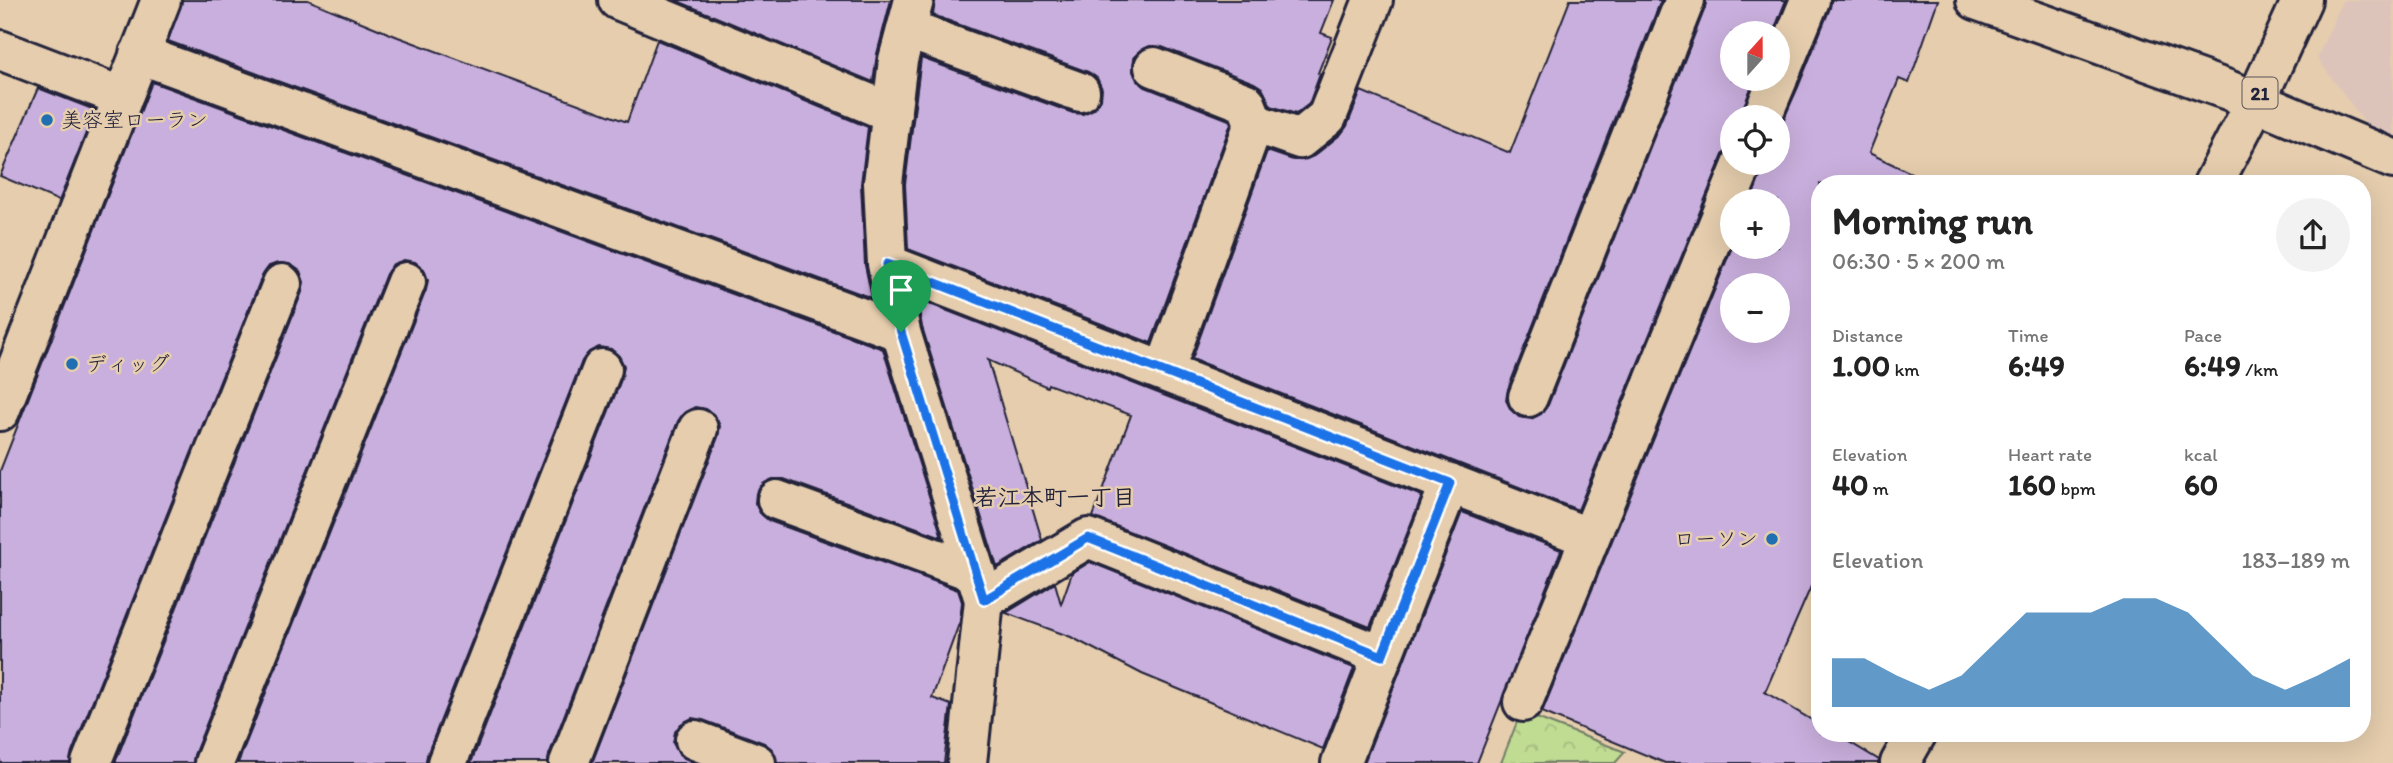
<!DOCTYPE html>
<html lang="en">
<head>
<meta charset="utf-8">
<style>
  :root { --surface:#fff; --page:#f2f2f2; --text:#222; --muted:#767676; --accent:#1f6fb2 }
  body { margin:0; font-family:Itim,"Klee One",sans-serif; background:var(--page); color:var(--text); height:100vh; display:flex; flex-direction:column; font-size:26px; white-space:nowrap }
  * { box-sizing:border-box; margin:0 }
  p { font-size:23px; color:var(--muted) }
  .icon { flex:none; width:38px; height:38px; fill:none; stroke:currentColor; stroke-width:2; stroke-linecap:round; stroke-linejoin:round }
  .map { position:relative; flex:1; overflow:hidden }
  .drawer { position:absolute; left:1811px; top:175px; width:560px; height:567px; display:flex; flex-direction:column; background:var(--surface); border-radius:28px; box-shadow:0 7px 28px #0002 }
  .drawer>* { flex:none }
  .needle { width:46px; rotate:21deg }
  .buttons { position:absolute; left:1720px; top:21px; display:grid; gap:14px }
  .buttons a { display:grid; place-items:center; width:70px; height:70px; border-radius:50%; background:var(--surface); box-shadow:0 7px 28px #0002; font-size:35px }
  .pin { position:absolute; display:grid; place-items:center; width:60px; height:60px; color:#fff; margin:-72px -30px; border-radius:50% 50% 50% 0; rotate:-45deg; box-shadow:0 0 7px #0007 }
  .pin .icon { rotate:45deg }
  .round { display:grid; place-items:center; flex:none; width:74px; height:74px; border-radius:37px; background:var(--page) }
  .summary { display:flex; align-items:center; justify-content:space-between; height:119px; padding:0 21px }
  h1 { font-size:38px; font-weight:800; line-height:52px }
  .stats { display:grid; grid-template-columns:repeat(3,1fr); gap:10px; height:119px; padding:7px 21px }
  .stats div { display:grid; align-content:center }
  .stats b { font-size:30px; font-weight:800 }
  .stats small { font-size:19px; font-weight:400 }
  .stats p { font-size:19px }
  .chart { height:196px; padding:14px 21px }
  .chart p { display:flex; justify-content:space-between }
  .chart svg { width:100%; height:126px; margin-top:7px; fill:var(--accent); opacity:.7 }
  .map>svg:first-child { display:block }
</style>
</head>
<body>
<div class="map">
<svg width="2393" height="763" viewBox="0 0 2393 763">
  <defs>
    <pattern id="park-crowns" width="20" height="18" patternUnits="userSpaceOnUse" patternTransform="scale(1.75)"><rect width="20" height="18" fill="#c0db92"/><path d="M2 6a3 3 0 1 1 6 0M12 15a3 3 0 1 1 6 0" fill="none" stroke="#a5bc7f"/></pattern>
  </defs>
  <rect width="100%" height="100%" fill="#e5cdad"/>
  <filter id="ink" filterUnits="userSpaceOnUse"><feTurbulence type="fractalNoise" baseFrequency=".0143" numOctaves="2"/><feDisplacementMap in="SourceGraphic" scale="14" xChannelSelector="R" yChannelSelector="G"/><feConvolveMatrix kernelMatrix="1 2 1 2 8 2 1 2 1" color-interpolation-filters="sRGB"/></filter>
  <g filter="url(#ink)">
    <!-- built -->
    <path fill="#ddc4bb" d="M2343,0h50v137l-26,-11 -50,-68z"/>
    <!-- park -->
    <path fill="url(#park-crowns)" stroke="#717e66" stroke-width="2" d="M1521,712l104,40 -10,11h-114z"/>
    <!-- building -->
    <path fill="#c9afdd" stroke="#22223b" stroke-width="2" fill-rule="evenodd" d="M182,0h126l90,37 229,85 30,-82 211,87 -7,57 4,81 7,33 -704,-257z
      M675,0h216l-14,54 -4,28z
      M935,0h399l-13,33 11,4 -14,36 2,1 -11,30 -13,10 -25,-8 -9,-18 -8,-5 -92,-36 -12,-1 -10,4 -6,8 -1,13 4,9 8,7 84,33 2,3 -80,220 -243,-94 -3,-65 16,-126 152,55 10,1 11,-5 7,-10 1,-10 -5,-11 -9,-6 -155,-57z
      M1570,0h91l-153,389 -2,11 5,10 8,7 12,2 10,-5 7,-9 157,-397 1,-8h80l-13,33h-41v46h22l-13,38h-9v27l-9,11 -145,355 -386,-151 75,-208 26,9h11l10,-4 27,-22 6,-8 14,-35 149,62z
      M1831,0h107l-29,83 -10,-4 -30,74 65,31h-114v382l-55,126 55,33v8h14l45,27 -1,3h-213l-123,-51 190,-465h46v-46h-27l13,-38h14v-32l20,-44 32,-79zM1732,285h46v46h-46z
      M152,82l731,267 59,188 -158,-58h-11l-10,5 -7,9 -1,10 5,10 9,8 189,69 4,12 -2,19 -28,77 19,7 -7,58h-167l-4,-13 -9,-7 -61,-23 -11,-2 -11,6 -6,8 -2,11 6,11 15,9h-102l126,-326 2,-11 -5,-10 -9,-7 -11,-2 -10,5 -7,9 -129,334 -1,8h-77l151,-386 2,-11 -5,-10 -8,-7 -12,-2 -10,5 -7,9 -155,394 -1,8h-188l188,-473 2,-10 -4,-11 -9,-7 -11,-2 -11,4 -7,10 -192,481 -1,8h-78l187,-471 2,-10 -4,-11 -11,-7 -11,-1 -9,3 -7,10 -191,479 -1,8h-70v-292z
      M38,88l57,22 -36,91 -59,-25z
      M917,299l505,197 -52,131 -277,-110 38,-102 -83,-31 -1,3 -59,-27 54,180 -45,27 -75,-240z
      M1462,512l99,38 -84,213h-113z
      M1090,562l264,106 -31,81 -181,-75 -71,-37 -65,-24 49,-30 6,21 11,-31z"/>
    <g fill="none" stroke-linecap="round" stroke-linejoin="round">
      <!-- minor casing -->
      <g stroke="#22223b" stroke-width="44">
        <path id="minor" d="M618,0l274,113
          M914,0l-16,60 -15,123 4,81 14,68 83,268 -17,163
          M1976,0l252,90 165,69
          M906,29l174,63
          M0,50l123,47
          M139,54l762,278
          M1154,67l92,36 8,20
          M1778,78l32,-78
          M1762,117l16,-38
          M887,264l703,274
          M1164,372l90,-249 46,16 27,-22 46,-117
          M1528,397l157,-397
          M0,411l161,-411
          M777,500l199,73
          M984,600l104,-62 295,118
          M1523,702l220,-539
          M695,740l61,23
          M91,763l191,-479
          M214,763l192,-481
          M447,763l155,-394
          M569,763l129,-334
          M1341,763l109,-280"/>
      </g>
      <!-- primary casing -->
      <g stroke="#22223b" stroke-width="44">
        <path id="primary" d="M2213,184l43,-83 46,-101
          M1900,763l17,-30"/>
      </g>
      <!-- minor -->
      <use href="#minor" stroke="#e5cdad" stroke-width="38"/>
      <!-- primary -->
      <use href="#primary" stroke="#e5cdad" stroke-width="38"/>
    </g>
  </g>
  <g fill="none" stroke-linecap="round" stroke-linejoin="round" filter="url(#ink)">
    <!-- route casing -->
    <g stroke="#fff" stroke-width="14">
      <path id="route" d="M887,264l563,219 -68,173 -294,-118 -104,62 -83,-268z"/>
    </g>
    <!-- route -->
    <use href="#route" stroke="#1a73e8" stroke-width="9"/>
  </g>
  <!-- markers -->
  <g fill="#1f6fb2" stroke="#e5cdad" stroke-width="2.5">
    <circle cx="47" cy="120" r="7"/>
    <circle cx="72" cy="364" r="7"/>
    <circle cx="1772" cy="539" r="7"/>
  </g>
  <g text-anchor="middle" stroke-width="5" stroke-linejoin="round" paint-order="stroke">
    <!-- shield labels -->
    <rect fill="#e5cdad" stroke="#5c555d" stroke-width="2" x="2242.5" y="77.5" width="35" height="31" rx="5"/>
    <g font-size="19" font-weight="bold" fill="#22223b">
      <text x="2260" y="100">21</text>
    </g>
    <!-- poi labels -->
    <g font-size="21" fill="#22223b" stroke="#e5cdad" text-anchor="start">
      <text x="61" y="127">美容室ローラン</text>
      <text x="86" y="371">ディッグ</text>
      <text x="1758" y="546" text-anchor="end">ローソン</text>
    </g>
    <!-- neighbourhood labels -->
    <g font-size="23" font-weight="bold" fill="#22223b" stroke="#e5cdad">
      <text x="1055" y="505">若江本町一丁目</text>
    </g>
  </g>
</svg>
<div class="buttons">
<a><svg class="needle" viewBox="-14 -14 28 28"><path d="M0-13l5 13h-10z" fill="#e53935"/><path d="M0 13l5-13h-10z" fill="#767676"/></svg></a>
<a><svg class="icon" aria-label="locate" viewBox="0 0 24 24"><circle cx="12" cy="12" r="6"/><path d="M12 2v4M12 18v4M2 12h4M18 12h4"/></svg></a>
<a>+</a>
<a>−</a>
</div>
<div class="pin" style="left:901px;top:332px;background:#1e9e55"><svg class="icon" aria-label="arrive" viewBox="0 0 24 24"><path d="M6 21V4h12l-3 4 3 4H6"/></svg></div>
<section class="drawer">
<div class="summary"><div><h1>Morning run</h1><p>06:30 · 5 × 200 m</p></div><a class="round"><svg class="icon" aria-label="share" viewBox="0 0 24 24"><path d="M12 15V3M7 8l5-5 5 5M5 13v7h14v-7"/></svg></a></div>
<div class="stats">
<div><p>Distance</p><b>1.00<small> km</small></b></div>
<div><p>Time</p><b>6:49</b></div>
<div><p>Pace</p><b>6:49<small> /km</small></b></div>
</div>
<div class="stats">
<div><p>Elevation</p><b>40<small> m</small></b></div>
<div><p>Heart rate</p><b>160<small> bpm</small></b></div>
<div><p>kcal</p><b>60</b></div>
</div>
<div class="chart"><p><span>Elevation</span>183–189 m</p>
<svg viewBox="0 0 160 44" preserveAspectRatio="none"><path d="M0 44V27L10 27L20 33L30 38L40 33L50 22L60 11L70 11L80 11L90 6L100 6L110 11L120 22L130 33L140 38L150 33L160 27V44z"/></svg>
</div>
</section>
</div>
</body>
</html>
